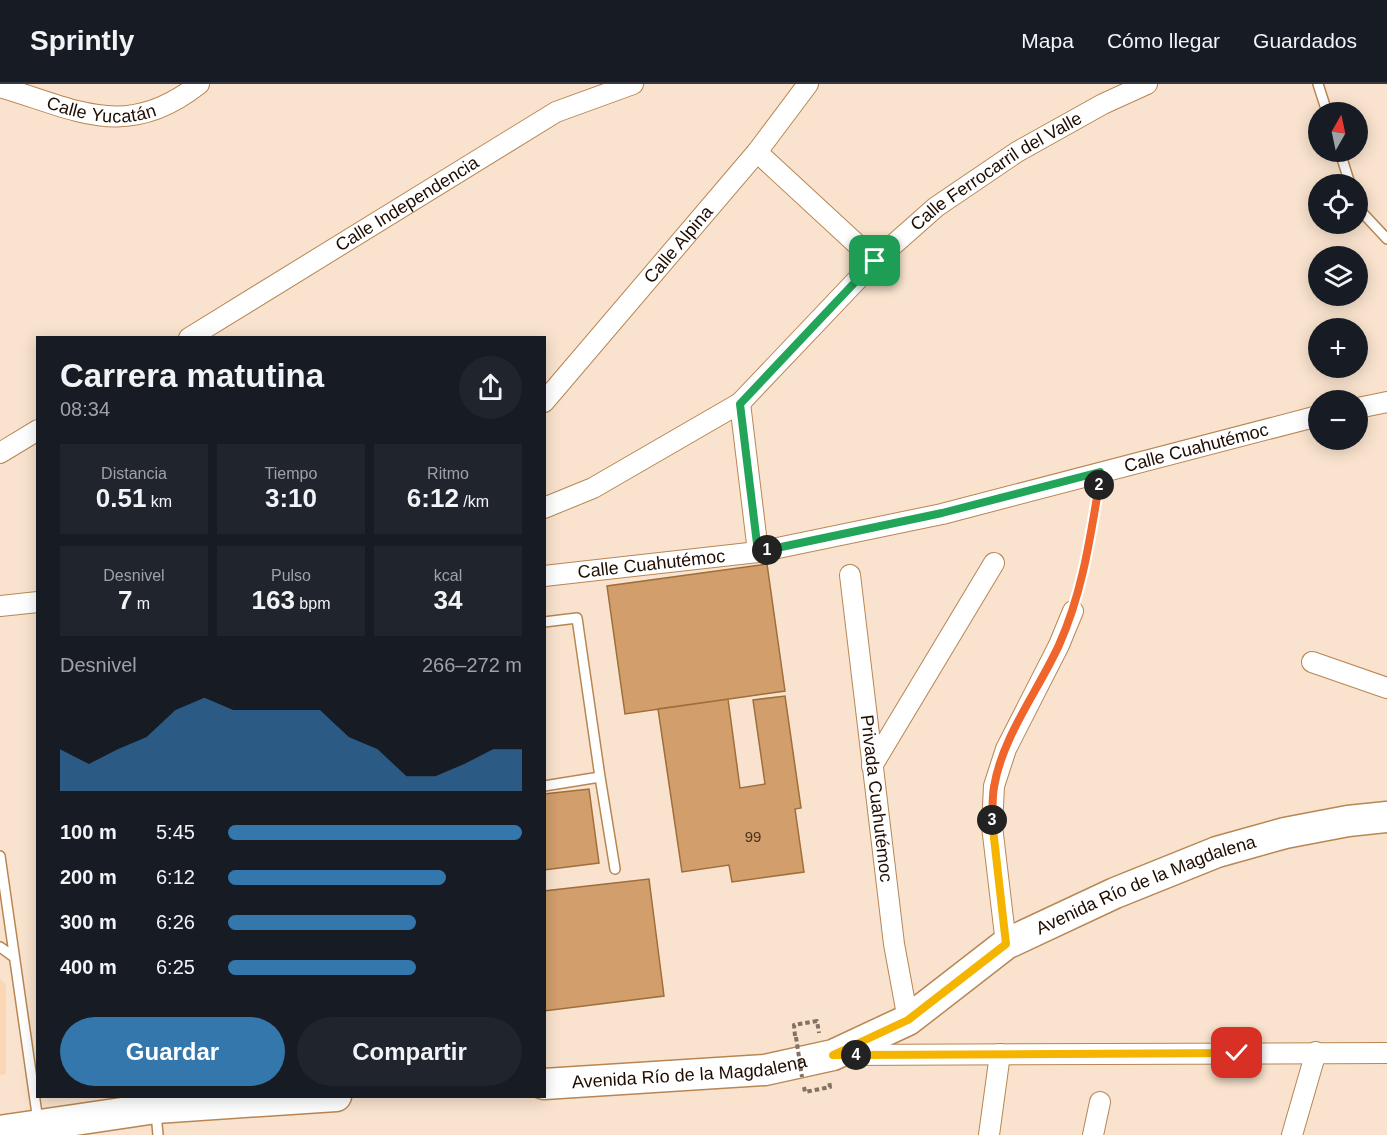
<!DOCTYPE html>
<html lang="es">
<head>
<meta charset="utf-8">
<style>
  :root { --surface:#171b24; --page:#20242c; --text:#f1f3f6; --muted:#9ea1a6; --line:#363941; --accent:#3477ad }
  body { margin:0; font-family:Helvetica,sans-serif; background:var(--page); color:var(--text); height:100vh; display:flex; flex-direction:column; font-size:22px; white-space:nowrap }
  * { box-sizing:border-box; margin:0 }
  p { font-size:20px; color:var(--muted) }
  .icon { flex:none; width:33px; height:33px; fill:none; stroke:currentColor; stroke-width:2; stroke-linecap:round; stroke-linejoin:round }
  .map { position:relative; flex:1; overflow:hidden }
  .drawer { position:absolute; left:36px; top:252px; width:510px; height:762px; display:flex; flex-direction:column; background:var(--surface); border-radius:0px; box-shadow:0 3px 15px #0003 }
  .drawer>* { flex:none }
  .needle { width:39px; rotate:9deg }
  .buttons { position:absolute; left:1308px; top:18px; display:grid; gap:12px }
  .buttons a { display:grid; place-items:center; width:60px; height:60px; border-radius:50%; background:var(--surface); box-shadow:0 3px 15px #0003; font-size:30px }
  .pin { position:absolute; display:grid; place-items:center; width:51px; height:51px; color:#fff; margin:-26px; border-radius:12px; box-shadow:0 3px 9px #0006 }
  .km { position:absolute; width:30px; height:30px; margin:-15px; border-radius:50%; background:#222; color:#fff; font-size:16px; line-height:30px; text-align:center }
  .round { display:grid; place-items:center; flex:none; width:63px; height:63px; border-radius:32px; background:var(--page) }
  .summary { display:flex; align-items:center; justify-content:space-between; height:102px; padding:0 24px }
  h1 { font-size:33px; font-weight:700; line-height:45px }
  .metrics { display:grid; grid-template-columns:repeat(3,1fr); gap:9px; height:102px; padding:6px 24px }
  .metrics div { display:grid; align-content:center; border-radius:0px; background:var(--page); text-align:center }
  .metrics b { font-size:26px; font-weight:700 }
  .metrics small { font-size:16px; font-weight:400 }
  .metrics p { font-size:16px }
  .chart { height:168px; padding:12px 24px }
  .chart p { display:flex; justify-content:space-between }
  .chart svg { width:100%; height:108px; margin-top:6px; fill:var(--accent); opacity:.7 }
  .cta { display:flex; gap:12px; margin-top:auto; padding:12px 24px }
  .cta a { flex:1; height:69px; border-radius:36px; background:var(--accent); color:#fff; font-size:24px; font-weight:700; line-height:69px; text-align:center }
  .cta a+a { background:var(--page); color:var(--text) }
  ul { padding:0 24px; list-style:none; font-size:20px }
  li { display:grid; grid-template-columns:96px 72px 1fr; align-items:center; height:45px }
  li i { height:15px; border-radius:8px; background:var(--accent) }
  header { display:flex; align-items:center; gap:36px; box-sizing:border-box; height:84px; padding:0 30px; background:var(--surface); border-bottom:2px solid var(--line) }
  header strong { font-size:28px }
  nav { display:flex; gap:33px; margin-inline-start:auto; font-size:21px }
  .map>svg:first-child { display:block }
</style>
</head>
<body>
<header>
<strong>Sprintly</strong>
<nav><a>Mapa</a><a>Cómo llegar</a><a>Guardados</a></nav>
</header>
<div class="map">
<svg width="1387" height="1051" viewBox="0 0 1387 1051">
  <rect width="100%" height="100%" fill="#f9e3ce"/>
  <!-- built -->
  <path fill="#fad6b4" d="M0,895l6,6v89l-6,1z"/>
  <!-- building -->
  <path fill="#d29f6c" stroke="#9e6e3b" stroke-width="1.5" d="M767,480l18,127 -160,23 -18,-128z
    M785,612l16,112 -6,1 9,63 -72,10 -3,-17 -47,7 -24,-163 70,-10 12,89 25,-4 -12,-84z
    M589,705l10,74 -55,7v-76z
    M649,795l15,117 -120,15v-120z"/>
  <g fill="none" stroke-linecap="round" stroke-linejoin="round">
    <!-- lane casing -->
    <g stroke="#b88653" stroke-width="12">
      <path id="lane" d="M1318,0l9,28
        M1340,68l10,32
        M1358,124l29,31
        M544,538l33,-4 23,159 -56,9
        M600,693l15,92
        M0,772l38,265
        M0,863l14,10
        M156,1029l2,22"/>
    </g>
    <!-- street casing -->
    <g stroke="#b88653" stroke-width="22">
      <g id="street">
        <path id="s1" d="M0,3c76,22 126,55 199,-3"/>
        <path d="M757,68l118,109"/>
        <path id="s2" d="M189,254l367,-226 77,-28"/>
        <path id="s3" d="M544,318l213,-250 51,-68"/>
        <path d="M740,319l18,149"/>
        <path d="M1358,324l29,-6"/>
        <path d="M0,369l38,-23"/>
        <path id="s4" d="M544,424l49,-20 147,-85 135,-142 61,-54 81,-55 86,-48 44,-20"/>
        <path id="s5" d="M850,491l44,369 14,76"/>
        <path id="s6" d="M544,492l214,-24 184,-38 376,-98"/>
        <path d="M0,522l38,-4"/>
        <path d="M1312,578l75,26"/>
        <path d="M872,682l122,-203"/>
        <path d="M1006,860l-14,-118 2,-40 12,-37 53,-104 14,-34"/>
        <path d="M844,971l543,-2"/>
        <path d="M989,1051l11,-81"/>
        <path d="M1093,1051l7,-33"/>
        <path d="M1292,1051l24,-83"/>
      </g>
    </g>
    <!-- primary casing -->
    <g stroke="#b88653" stroke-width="33">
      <g id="primary">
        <path id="s7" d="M544,1000l221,-14 68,-15 75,-35 98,-76 109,-51 102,-41 68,-19 63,-12 39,-4"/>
        <path d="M0,1047l156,-23 180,-12"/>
      </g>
    </g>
    <!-- path -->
    <path stroke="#857161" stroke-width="4" stroke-dasharray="4.5 3" stroke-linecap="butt" d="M1078,509l10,-38 9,-61
      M795,952l-1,-11 23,-4 2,12
      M804,1003l1,5 25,-5 -1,-6"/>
    <!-- lane -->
    <use href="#lane" stroke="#fff" stroke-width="9"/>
    <!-- street -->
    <use href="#street" stroke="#fff" stroke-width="20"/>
    <!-- primary -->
    <use href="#primary" stroke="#fff" stroke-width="30"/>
    <!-- path-bridge -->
    <path stroke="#857161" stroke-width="4" stroke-dasharray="4.5 3" stroke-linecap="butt" d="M796,953l6,40"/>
  </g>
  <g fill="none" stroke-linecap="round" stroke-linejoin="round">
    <!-- split-1 casing -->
    <g stroke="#fff" stroke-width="12">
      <path id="split-1" d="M767,466l-9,2 -18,-148 135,-143"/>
    </g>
    <!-- split-2 casing -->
    <g stroke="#fff" stroke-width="12">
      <path id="split-2" d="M767,466l175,-37 158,-41 -1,13"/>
    </g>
    <!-- split-3 casing -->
    <g stroke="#fff" stroke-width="12">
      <path id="split-3" d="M992,736c1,-11 0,-22 2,-33 8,-50 44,-96 65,-142 23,-51 31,-106 40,-160"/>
    </g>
    <!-- split-4 casing -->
    <g stroke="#fff" stroke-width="12">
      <path id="split-4" d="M856,971h-23l75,-35 98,-76 -14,-124"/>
    </g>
    <!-- split-5 casing -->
    <g stroke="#fff" stroke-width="12">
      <path id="split-5" d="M856,971l381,-2"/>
    </g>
    <!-- split-1 -->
    <use href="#split-1" stroke="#22a559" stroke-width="8"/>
    <!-- split-2 -->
    <use href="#split-2" stroke="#22a559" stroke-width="8"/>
    <!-- split-3 -->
    <use href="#split-3" stroke="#f0652b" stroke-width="8"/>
    <!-- split-4 -->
    <use href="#split-4" stroke="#f5b400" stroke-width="8"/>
    <!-- split-5 -->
    <use href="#split-5" stroke="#f5b400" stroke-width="8"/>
  </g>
  <g text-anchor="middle" stroke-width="6" stroke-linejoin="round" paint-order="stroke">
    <!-- number labels -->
    <g font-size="15" fill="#4c311b">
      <text x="753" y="758">99</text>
    </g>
    <!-- street labels -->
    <g font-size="18" fill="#1f0c00" stroke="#fdf2e8">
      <text dy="6" stroke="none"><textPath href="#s1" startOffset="105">Calle Yucatán</textPath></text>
      <text dy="6" stroke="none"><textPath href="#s4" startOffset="570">Calle Ferrocarril del Valle</textPath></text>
      <text dy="6" stroke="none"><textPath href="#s2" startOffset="256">Calle Independencia</textPath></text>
      <text dy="6" stroke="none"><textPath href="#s3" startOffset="207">Calle Alpina</textPath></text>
      <text dy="6" stroke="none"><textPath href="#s6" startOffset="666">Calle Cuahutémoc</textPath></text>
      <text dy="6" stroke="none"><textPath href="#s6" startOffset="108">Calle Cuahutémoc</textPath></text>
      <text dy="6" stroke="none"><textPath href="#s5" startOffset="225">Privada Cuahutémoc</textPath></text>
      <text dy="6" stroke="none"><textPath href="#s7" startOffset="650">Avenida Río de la Magdalena</textPath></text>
      <text dy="6" stroke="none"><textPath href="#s7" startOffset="146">Avenida Río de la Magdalena</textPath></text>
    </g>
  </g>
</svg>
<div class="buttons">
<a><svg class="needle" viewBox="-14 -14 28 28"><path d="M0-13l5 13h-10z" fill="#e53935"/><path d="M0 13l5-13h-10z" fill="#9ea1a6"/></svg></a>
<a><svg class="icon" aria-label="locate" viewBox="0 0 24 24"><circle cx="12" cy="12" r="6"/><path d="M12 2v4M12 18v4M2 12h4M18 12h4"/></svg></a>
<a><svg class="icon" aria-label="layers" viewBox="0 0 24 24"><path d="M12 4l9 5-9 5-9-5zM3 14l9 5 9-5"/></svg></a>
<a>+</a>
<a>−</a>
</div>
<div class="pin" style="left:875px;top:177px;background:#1e9e55"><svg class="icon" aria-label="arrive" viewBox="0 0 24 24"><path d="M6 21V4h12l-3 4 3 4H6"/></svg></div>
<div class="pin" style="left:1237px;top:969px;background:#d93025"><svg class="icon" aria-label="check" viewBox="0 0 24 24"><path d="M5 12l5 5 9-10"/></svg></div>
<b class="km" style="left:767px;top:466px">1</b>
<b class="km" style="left:1099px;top:401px">2</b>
<b class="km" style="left:992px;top:736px">3</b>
<b class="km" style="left:856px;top:971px">4</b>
<section class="drawer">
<div class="summary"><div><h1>Carrera matutina</h1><p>08:34</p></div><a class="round"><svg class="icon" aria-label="share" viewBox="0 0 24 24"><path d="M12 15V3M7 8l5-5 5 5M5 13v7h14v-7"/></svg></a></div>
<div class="metrics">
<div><p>Distancia</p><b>0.51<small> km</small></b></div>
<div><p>Tiempo</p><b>3:10</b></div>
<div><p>Ritmo</p><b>6:12<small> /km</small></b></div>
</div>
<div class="metrics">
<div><p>Desnivel</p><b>7<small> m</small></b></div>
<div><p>Pulso</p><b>163<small> bpm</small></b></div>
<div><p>kcal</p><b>34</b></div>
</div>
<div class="chart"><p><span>Desnivel</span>266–272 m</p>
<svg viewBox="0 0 160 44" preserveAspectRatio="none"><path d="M0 44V27L10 33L20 27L30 22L40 11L50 6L60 11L70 11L80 11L90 11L100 22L110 27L120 38L130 38L140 33L150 27L160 27V44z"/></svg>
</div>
<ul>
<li><b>100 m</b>5:45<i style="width:100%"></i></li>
<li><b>200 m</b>6:12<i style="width:74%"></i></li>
<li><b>300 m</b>6:26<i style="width:64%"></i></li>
<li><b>400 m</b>6:25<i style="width:64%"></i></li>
</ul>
<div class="cta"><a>Guardar</a><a>Compartir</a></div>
</section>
</div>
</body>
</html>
